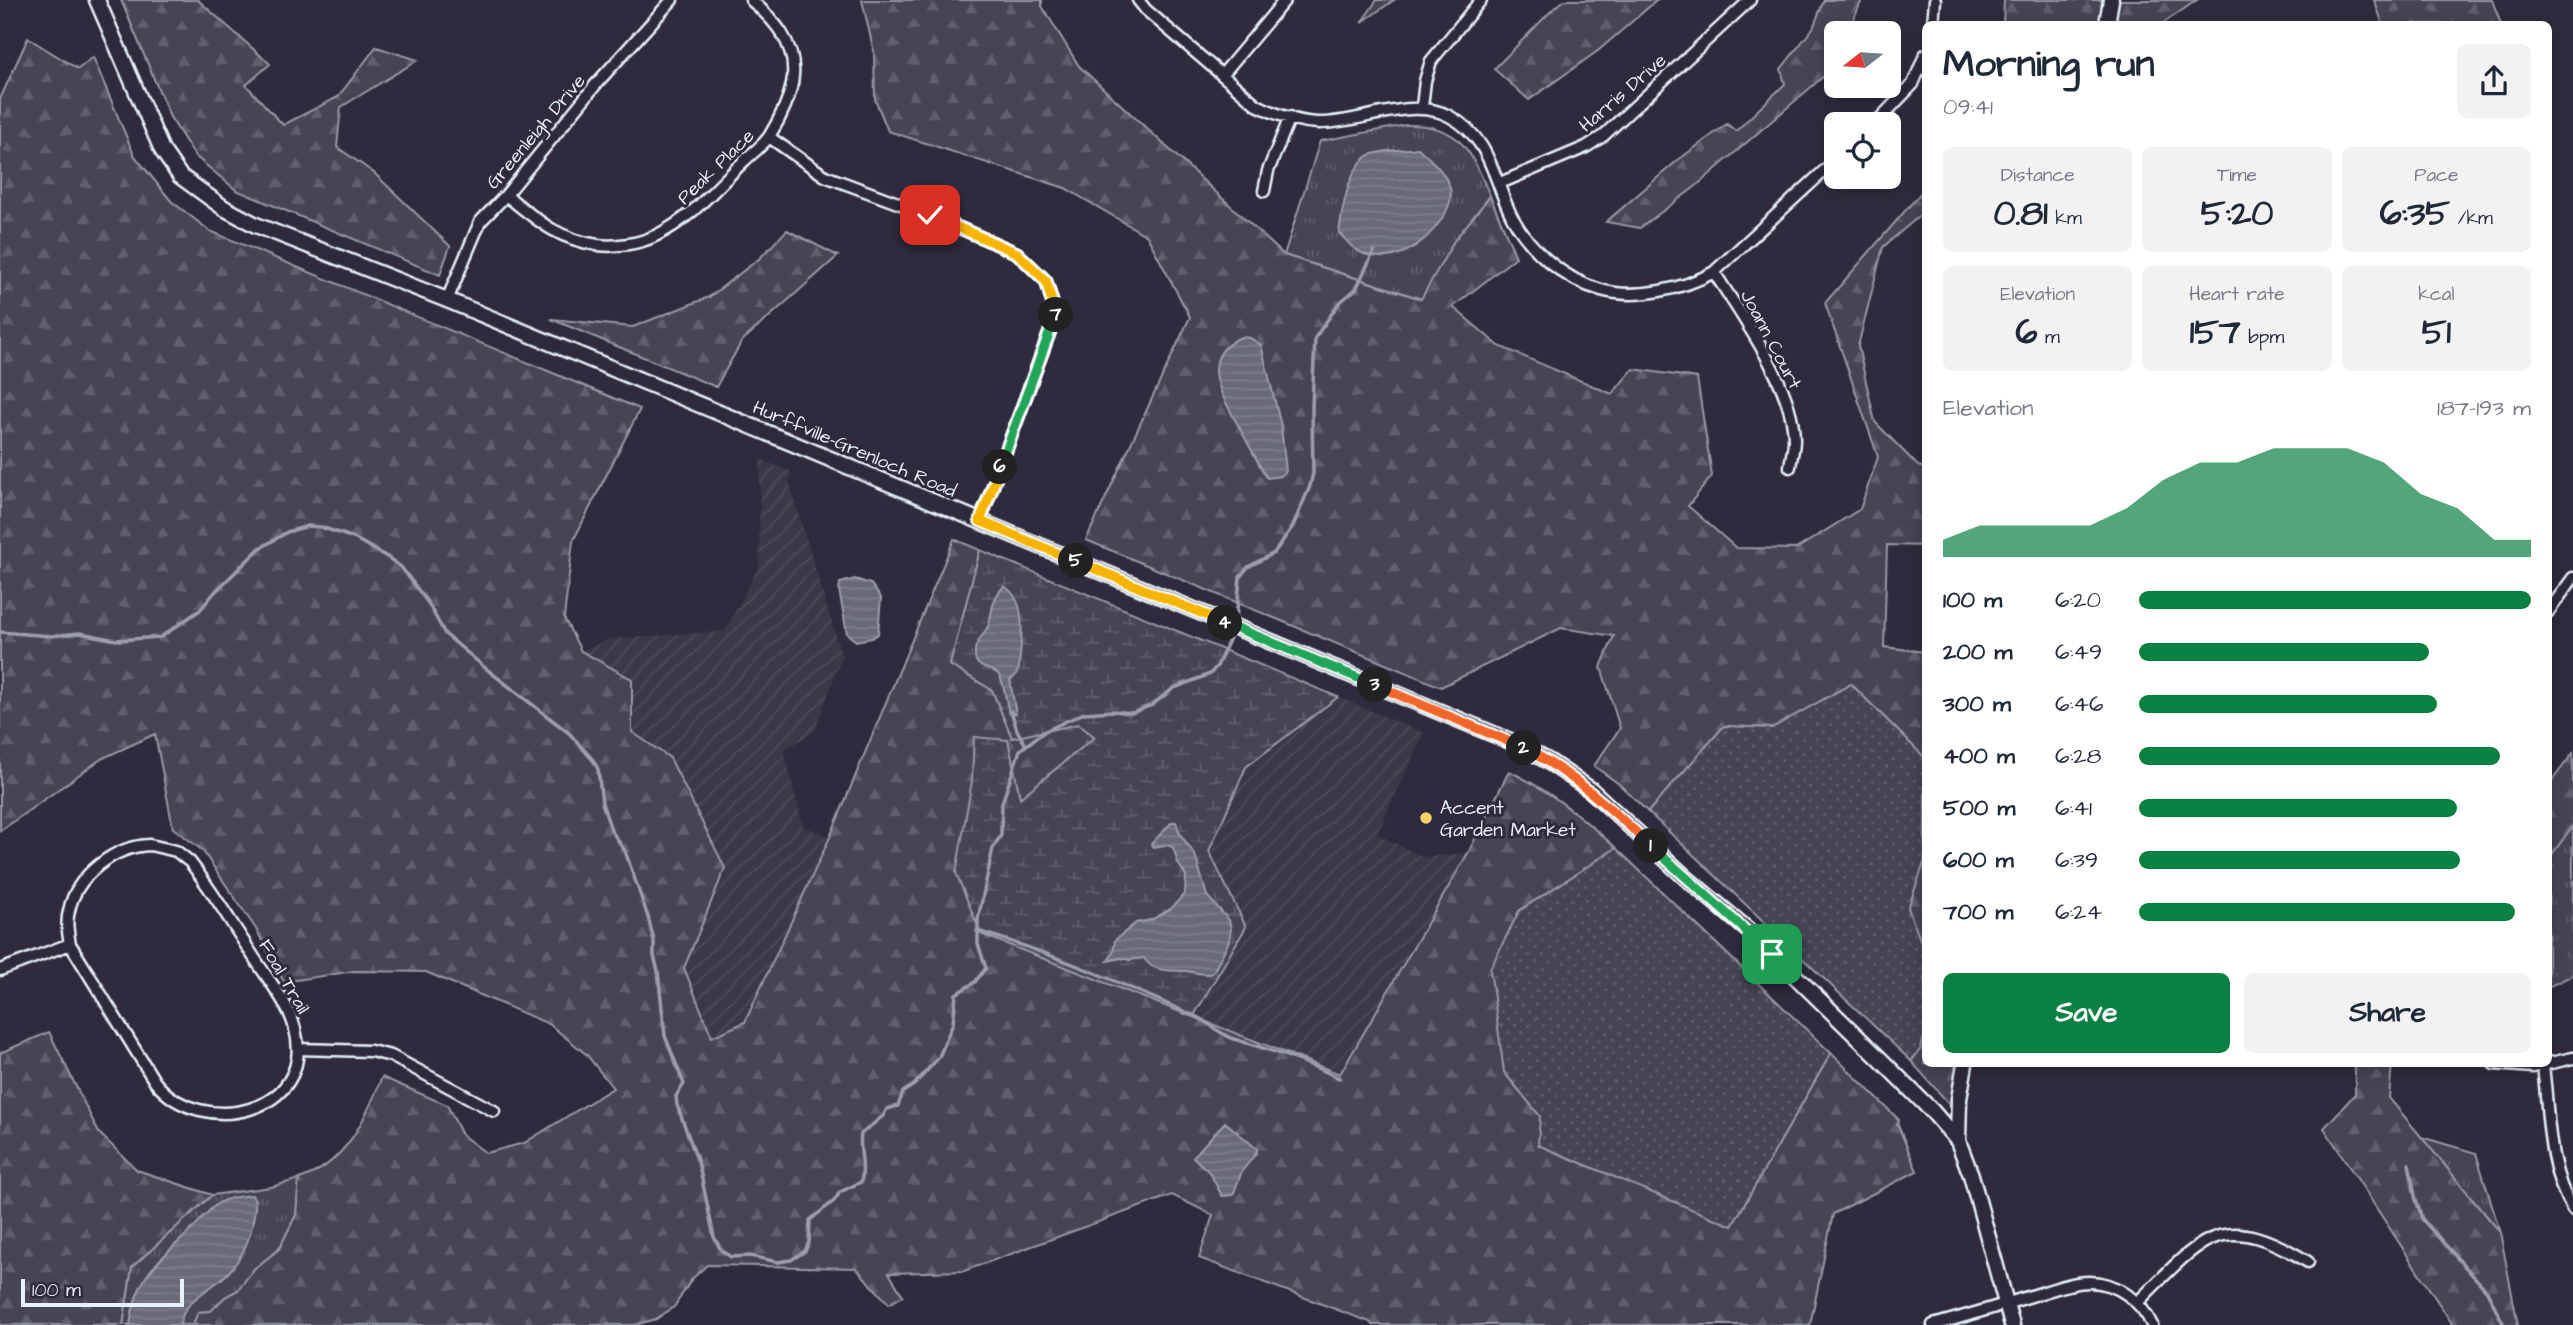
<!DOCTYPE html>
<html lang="en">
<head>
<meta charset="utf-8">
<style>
  :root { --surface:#fff; --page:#f2f2f3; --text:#1f2937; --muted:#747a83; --accent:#0b8043 }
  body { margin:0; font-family:"Architects Daughter",sans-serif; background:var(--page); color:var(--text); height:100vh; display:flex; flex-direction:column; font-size:26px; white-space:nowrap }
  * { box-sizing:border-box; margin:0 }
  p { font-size:23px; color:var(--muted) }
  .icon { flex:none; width:38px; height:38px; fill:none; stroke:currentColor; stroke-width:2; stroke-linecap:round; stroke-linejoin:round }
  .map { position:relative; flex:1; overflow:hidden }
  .details { position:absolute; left:1922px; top:21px; width:630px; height:1046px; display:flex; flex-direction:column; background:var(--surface); border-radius:10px; box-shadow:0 4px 18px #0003 }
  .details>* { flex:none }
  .needle { width:46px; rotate:253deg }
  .controls { position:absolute; left:1824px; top:21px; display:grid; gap:14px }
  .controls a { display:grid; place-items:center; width:77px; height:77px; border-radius:10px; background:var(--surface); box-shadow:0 4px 18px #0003; font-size:35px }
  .scale { position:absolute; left:21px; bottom:18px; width:163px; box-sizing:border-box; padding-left:7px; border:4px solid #e8f1f8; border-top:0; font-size:19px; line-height:24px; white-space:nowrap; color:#e8f1f8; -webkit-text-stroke:5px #2f2a3d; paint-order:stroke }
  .pin { position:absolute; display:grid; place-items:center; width:60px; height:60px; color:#fff; margin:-30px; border-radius:14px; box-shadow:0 4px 10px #0006 }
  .km { position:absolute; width:35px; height:35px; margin:-18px; border-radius:50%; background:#222; color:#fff; font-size:19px; line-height:35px; text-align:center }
  .round { display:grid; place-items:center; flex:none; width:74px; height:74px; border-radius:10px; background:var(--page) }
  .head { display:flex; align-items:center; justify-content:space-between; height:119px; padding:0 21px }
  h1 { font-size:38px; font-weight:700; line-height:52px }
  .metrics { display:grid; grid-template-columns:repeat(3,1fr); gap:10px; height:119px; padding:7px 21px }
  .metrics div { display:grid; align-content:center; border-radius:10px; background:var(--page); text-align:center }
  .metrics b { font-size:35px; font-weight:700 }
  .metrics small { font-size:19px; font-weight:400 }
  .metrics p { font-size:19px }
  .chart { height:196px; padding:14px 21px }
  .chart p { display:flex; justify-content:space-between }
  .chart svg { width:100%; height:126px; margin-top:7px; fill:var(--accent); opacity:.7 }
  .cta { display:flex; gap:14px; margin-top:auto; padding:14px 21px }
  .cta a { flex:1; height:80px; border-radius:10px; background:var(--accent); color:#fff; font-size:28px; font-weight:700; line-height:80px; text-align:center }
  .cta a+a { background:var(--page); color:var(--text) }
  ul { padding:0 21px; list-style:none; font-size:23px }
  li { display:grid; grid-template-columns:112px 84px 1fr; align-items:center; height:52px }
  li i { height:18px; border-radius:9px; background:var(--accent) }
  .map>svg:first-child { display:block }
</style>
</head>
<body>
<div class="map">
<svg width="2573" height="1325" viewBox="0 0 2573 1325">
  <defs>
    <pattern id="industrial-furrows" width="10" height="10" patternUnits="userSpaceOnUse" patternTransform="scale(1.75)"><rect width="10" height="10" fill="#3b3749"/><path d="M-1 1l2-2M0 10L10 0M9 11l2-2" fill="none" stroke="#4e4b5b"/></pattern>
    <pattern id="grass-tufts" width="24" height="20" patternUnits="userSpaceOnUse" patternTransform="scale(1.75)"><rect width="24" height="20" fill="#464455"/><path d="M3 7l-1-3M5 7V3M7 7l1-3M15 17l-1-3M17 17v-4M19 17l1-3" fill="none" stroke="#615f6e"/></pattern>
    <pattern id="forest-firs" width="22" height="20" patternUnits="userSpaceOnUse" patternTransform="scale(1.75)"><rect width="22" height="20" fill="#464455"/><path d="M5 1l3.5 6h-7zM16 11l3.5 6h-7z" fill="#615f6e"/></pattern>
    <pattern id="wetland-marsh" width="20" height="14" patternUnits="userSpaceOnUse" patternTransform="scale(1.75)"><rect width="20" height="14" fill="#464455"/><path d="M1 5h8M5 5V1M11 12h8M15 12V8" fill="none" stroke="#615f6e"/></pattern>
    <pattern id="park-dots" width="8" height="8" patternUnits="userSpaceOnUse" patternTransform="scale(1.75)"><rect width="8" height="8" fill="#464455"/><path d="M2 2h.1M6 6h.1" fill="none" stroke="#615f6e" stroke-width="1.8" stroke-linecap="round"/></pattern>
    <pattern id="water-rules" width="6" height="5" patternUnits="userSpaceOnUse" patternTransform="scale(1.75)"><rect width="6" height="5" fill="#696978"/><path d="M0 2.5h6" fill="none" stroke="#7e7f8c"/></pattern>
  </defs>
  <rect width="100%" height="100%" fill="#2f2a3d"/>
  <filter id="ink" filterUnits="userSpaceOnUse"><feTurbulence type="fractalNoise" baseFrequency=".0143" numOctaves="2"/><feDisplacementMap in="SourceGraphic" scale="14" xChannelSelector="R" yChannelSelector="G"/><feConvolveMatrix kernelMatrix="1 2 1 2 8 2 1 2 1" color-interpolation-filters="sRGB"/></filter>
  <g filter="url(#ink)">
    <!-- industrial -->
    <path fill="url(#industrial-furrows)" d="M760,459l31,13 -2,10 53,174 -27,75 -31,19 19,76 27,11 -85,185 -33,15 -28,-69 41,-101 -55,-109 -38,-26v-53l-51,-28 28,-12 116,-8 34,-65z
      M1338,697l86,36 -47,101 45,23 46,-4 -128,221 -147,-57 53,-90 -37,-76 37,-84z"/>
    <!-- grass -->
    <path fill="url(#grass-tufts)" stroke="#979aa6" stroke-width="2" d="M1406,125c55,-1 65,26 84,71l-36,45 -32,58 -138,-44 36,-114z
      M2573,825v148l-4,4 -21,10v-127z
      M2421,1137l55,16 24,79z
      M299,1179l-3,36 -17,34 -25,20 -16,21 -13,7 -14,14 -13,1 -5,13h-70l9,-58 80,-72 59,-8z"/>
    <!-- forest -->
    <path fill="url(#forest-firs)" stroke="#979aa6" stroke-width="2" d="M121,0h77l72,64 -24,21 37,40 55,-28 38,-50 42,13 -77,47 -4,40 37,26 76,73 -10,29 -204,-85 -41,-34 -25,-39z
      M862,0h180v6l37,60 205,189 137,44 33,-58 36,-45 26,61 -63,50 46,39 113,48 21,-25 64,9 15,98 -24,30 48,42 60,1 64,-40 18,-52 -53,-154 100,-115v23l-42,36 -25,99 17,76 43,44 7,2v78l-38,-1 -3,102 41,5v106l-74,-74 -79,44 -48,-2 -76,86 -29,-28 -25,-18 26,-38 -19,-61 13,-31 -53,-8 -120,59 -355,-147 104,-223 -43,-81 -82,-48 -177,-57 -13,-32 -1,-47z
      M1377,0h17l-33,23z
      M1565,0h92l-58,50 -70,50 -35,-31 59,-60z
      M1824,0h38l-15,33h-11v26l-5,11 -136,117 -55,41 -34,-6 72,-62 49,-36 9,7 49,-47 -4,-15 32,-41z
      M2004,0h193l-35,24h-159z
      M2374,0h118l9,24h-118z
      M28,38l50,31 15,-12 41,98 37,46 39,30 430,178 -67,132 -9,77 17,33 51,28v53l38,26 55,110 -41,100 28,69 33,-15 85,-185 124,-298 26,11 -30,115 42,25 20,47 66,-13 17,13 -75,61 -12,-57 -34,-4 -2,44 9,153 359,140 128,-221 41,-82c40,19 74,47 107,77l-97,63 -15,161 36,44 192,110 99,-173 68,67 -2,3 20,48 -84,43 -23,111h-438l-2,-3 -171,-64 14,-43 -41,-20 -208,76 -75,2 14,23 -14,8 -33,-36 -149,-3 -15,14 -18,28 -18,12 -21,6h-442l5,-13 13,-1 14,-14 13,-7 16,-21 25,-20 17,-34 3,-36c46,-14 67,-61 83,-102l65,28 15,30 24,18 38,-10 89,-55 -27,-34 -37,-30 -123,-52 -72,-1 -70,11 -28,-53 -54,-79 -29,-22 -18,-94 -54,25 -101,72v-732z
      M787,230l51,26 -96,85 -26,46 -165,-68 82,8 76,-30 51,-39z
      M2573,753v72l-25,35v-74z
      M1925,860v93l-17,-45z
      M49,1032l50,101 38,37 75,25 -80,72 -9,58h-123v-272z
      M1925,1036v28h39l-6,50 -47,-53 9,-11z
      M2355,1064h37l-3,34 111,134 18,93h-65l-129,-197 31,-34z"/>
    <!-- wetland -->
    <path fill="url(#wetland-marsh)" stroke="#979aa6" stroke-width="2" d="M980,550l358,147 -92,70 -37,84 37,76 -53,90 -212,-83 -25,-61 16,-92 2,-44 34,3 12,58 75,-61 -17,-13 -66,14 -20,-48 -42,-25z"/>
    <!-- park -->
    <path fill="url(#park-dots)" stroke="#979aa6" stroke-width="2" d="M1851,684l74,74v102l-17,48 17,45v83l-5,14 -9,11 -263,-249 76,-86 48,2z
      M1616,848l215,205 -99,173 -194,-81 2,-29 -36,-44 -14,-103 29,-58z"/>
    <!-- water -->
    <path fill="url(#water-rules)" stroke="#9c9fab" stroke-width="2" d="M1418,148c12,11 25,22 31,37 5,12 -1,25 -8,35 -17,25 -46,45 -77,34 -11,-4 -17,-13 -25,-21 3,-22 9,-64 29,-77 10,-6 38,-6 50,-8z
      M1241,337l9,1 11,7 20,81 5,45 -5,5 -14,2c-10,-17 -19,-35 -29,-53 -17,-31 -41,-68 3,-88z
      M855,579l16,5 10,14 -3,36 -6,4 -16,3 -9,-7 -8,-44 1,-7z
      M1004,586c26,16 16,56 15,82l-4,8 -5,4 6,34 -7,-1c-3,-11 -4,-28 -10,-38 -8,-10 -26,-2 -24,-25 2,-12 13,-18 15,-29 3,-16 2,-21 14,-35z
      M1172,822h4l4,12 15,21 12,41 22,24 2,9 -2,12 -16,32c-9,3 -18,-1 -28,-2 -15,-1 -32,2 -41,-13l-14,2 -9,-2 -13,3 5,-8 2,-13 21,-17 15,-3 21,-12 13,-15 1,-17 -8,-13 -5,-16 -7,-2 -13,2 -2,-3z
      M1225,1122l32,27v3l-15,19 -9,24 -11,1 -12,-23 -17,-16z
      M252,1195c5,7 3,12 2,20 -3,23 -11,42 -27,59 -17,17 -44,25 -47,51h-50c6,-49 26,-61 59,-93 9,-8 17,-20 27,-27 10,-8 24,-8 36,-10z"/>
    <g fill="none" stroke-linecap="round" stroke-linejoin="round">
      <!-- stream -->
      <path stroke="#9c9fab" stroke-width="3.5" d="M1236,620l4,-43 8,-10 26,-14 19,-27 17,-40 3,-13 -1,-66 3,-69 24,-35 17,-14 18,-38
        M0,632l51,4 29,-3 36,7 45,-3 39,-27 14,-17 45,-44 28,-17 21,-6 13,1 33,11 33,19 14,10 27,36 17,31 44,37 80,62 24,27 5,9 4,34 9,27 14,21 23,66 6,24v15l4,15 7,65 19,48 -8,12 1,9 22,60 15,72 7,13 10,7 19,-1 28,6 13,-2 14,-9 4,-9 1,-22 24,-19 6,-9 21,-10c5,-17 -3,-31 0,-48l22,-18 4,-7 11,-3 5,-14 11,-7 25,-28 14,-34 3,-29 19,-12 11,-14 -8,-24v-25l15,-71 8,-13 1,-32 18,-53 25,-19 39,-18 29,-2 19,2 20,-8 22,-17 36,-14 7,-8 13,-28
        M1011,711l6,19 8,14
        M977,931c76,22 148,54 220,86 12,6 24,18 37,22 36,11 71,22 105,39
        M2409,1164l6,32 7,23 65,72 17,34"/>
      <!-- street casing -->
      <g stroke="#e8f1f8" stroke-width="15">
        <path id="street" d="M1138,0l8,10 111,95c18,9 40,17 61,18 41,1 94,-27 131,-7 42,22 44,63 63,101 18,33 52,63 89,73 34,10 83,-1 113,-18l122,-112
          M1933,24l2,-24
          M1222,75l63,-75
          M1422,107l3,-26 6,-20 50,-61
          M1875,124l38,-40 12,-29
          M769,137l56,39 105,39 87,38 29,28 10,34 -76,206
          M1500,183l86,-36 17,-11 147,-136
          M1264,191l4,-20 22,-54
          M506,195c31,25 51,44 92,50 17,2 41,-1 57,-9 36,-17 61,-48 89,-75 8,-8 20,-16 26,-26 10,-16 22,-41 23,-59 3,-33 -20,-57 -42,-76
          M1714,272c28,45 80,115 80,168 0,9 -3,18 -4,27
          M447,300l33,-78 26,-27 91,-112 75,-83
          M2548,612l25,-34
          M150,845l26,6 14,11c24,31 44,65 65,97 14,22 34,45 40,70 22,84 -94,111 -140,53l-85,-138c-2,-11 -4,-22 -1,-33 7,-36 46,-65 81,-66z
          M0,970l70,-26
          M298,1049l73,2 20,5 103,55
          M2494,1064l39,3 40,-9
          M2543,1066c6,47 4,103 30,144
          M2138,1302c64,-64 82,-94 170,-40
          M1933,1325c33,-9 66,-19 98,-29 18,-5 39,-14 58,-14 28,0 52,19 63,43"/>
      </g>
      <!-- secondary casing -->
      <g stroke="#e8f1f8" stroke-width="19">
        <path id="secondary" d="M97,0l65,150 18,26 44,32 32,17 191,75 1068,443 33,18 43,29 94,87 63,53 132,129 52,52 26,30 13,34 41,150
          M2107,24l4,-24
          M1958,1141l1,-42 6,-35"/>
      </g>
      <!-- street -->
      <use href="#street" stroke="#2f2a3d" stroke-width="10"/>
      <!-- secondary -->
      <use href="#secondary" stroke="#2f2a3d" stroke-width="14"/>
    </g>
  </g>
  <g fill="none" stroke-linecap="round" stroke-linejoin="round" filter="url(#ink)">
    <!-- split-1 casing -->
    <g stroke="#fff" stroke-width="14">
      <path id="split-1" d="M1651,846l121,108"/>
    </g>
    <!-- split-2 casing -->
    <g stroke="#fff" stroke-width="14">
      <path id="split-2" d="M1524,748c51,27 86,60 127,98"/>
    </g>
    <!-- split-3 casing -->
    <g stroke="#fff" stroke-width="14">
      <path id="split-3" d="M1375,685l149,63"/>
    </g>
    <!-- split-4 casing -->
    <g stroke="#fff" stroke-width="14">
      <path id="split-4" d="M1225,623l150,62"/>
    </g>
    <!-- split-5 casing -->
    <g stroke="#fff" stroke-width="14">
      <path id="split-5" d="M1076,561l149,62"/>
    </g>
    <!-- split-6 casing -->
    <g stroke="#fff" stroke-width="14">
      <path id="split-6" d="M1000,467l-20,54 96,40"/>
    </g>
    <!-- split-7 casing -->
    <g stroke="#fff" stroke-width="14">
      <path id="split-7" d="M1000,467l56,-152"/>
    </g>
    <!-- split-8 casing -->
    <g stroke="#fff" stroke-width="14">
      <path id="split-8" d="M930,215l87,38 29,28 10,34"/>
    </g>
    <!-- split-1 -->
    <use href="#split-1" stroke="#22a559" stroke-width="9"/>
    <!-- split-2 -->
    <use href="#split-2" stroke="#f0652b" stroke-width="9"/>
    <!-- split-3 -->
    <use href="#split-3" stroke="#f0652b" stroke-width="9"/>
    <!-- split-4 -->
    <use href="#split-4" stroke="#22a559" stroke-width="9"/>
    <!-- split-5 -->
    <use href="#split-5" stroke="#f5b400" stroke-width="9"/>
    <!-- split-6 -->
    <use href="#split-6" stroke="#f5b400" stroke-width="9"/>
    <!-- split-7 -->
    <use href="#split-7" stroke="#22a559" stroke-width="9"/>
    <!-- split-8 -->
    <use href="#split-8" stroke="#f5b400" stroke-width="9"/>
  </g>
  <!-- markers -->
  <circle fill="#ffd166" stroke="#2f2a3d" stroke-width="2.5" cx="1426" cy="818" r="7"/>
  <g text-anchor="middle" stroke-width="6" stroke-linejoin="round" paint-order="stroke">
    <!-- street labels -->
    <g font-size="19" fill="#e8f1f8" stroke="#2f2a3d">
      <text transform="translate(1622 92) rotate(-41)" y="7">Harris Drive</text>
      <text transform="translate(535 131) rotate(-50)" y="7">Greenleigh Drive</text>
      <text transform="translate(715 166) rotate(-44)" y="7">Peak Place</text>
      <text transform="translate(1772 339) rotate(62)" y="7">Joann Court</text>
      <text transform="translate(855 448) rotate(23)" y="7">Hurffville-Grenloch Road</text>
      <text transform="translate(285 976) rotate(60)" y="7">Foal Trail</text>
    </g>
    <!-- poi labels -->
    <g font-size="19" fill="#e8f1f8" stroke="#2f2a3d" text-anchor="start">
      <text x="1440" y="814">Accent<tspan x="1440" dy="22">Garden Market</tspan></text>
    </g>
  </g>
</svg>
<div class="controls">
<a><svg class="needle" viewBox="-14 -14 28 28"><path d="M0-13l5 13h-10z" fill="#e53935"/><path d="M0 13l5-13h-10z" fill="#747a83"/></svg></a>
<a><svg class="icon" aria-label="locate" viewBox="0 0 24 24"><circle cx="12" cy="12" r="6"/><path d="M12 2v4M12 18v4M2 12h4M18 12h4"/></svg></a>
</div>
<div class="scale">100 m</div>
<div class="pin" style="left:1772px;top:954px;background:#1e9e55"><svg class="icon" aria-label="arrive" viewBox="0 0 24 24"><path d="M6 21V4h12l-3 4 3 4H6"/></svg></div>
<div class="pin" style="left:930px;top:215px;background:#d93025"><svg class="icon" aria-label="check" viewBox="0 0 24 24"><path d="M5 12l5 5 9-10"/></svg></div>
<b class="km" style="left:1651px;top:846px">1</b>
<b class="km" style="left:1524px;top:748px">2</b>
<b class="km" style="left:1375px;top:685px">3</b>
<b class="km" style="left:1225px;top:623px">4</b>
<b class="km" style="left:1076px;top:561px">5</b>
<b class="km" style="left:1000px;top:467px">6</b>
<b class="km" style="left:1056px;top:315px">7</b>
<section class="details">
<div class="head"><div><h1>Morning run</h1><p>09:41</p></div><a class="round"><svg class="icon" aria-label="share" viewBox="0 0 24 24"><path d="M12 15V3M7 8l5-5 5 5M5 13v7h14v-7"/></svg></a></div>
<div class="metrics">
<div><p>Distance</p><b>0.81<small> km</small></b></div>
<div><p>Time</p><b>5:20</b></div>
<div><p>Pace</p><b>6:35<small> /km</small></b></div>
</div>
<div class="metrics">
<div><p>Elevation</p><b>6<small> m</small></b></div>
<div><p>Heart rate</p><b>157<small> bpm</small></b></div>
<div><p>kcal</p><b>51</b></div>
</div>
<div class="chart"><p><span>Elevation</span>187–193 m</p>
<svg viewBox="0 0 160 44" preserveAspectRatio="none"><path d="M0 44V38L10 33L20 33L30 33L40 33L50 27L60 17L70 11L80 11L90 6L100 6L110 6L120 11L130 22L140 27L150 38L160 38V44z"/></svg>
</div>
<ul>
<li><b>100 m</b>6:20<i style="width:100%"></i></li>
<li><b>200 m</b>6:49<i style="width:74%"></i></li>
<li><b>300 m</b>6:46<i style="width:76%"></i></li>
<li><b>400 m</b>6:28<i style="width:92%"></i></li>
<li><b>500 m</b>6:41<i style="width:81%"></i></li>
<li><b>600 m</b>6:39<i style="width:82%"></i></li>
<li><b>700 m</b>6:24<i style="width:96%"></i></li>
</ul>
<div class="cta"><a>Save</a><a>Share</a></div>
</section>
</div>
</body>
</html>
